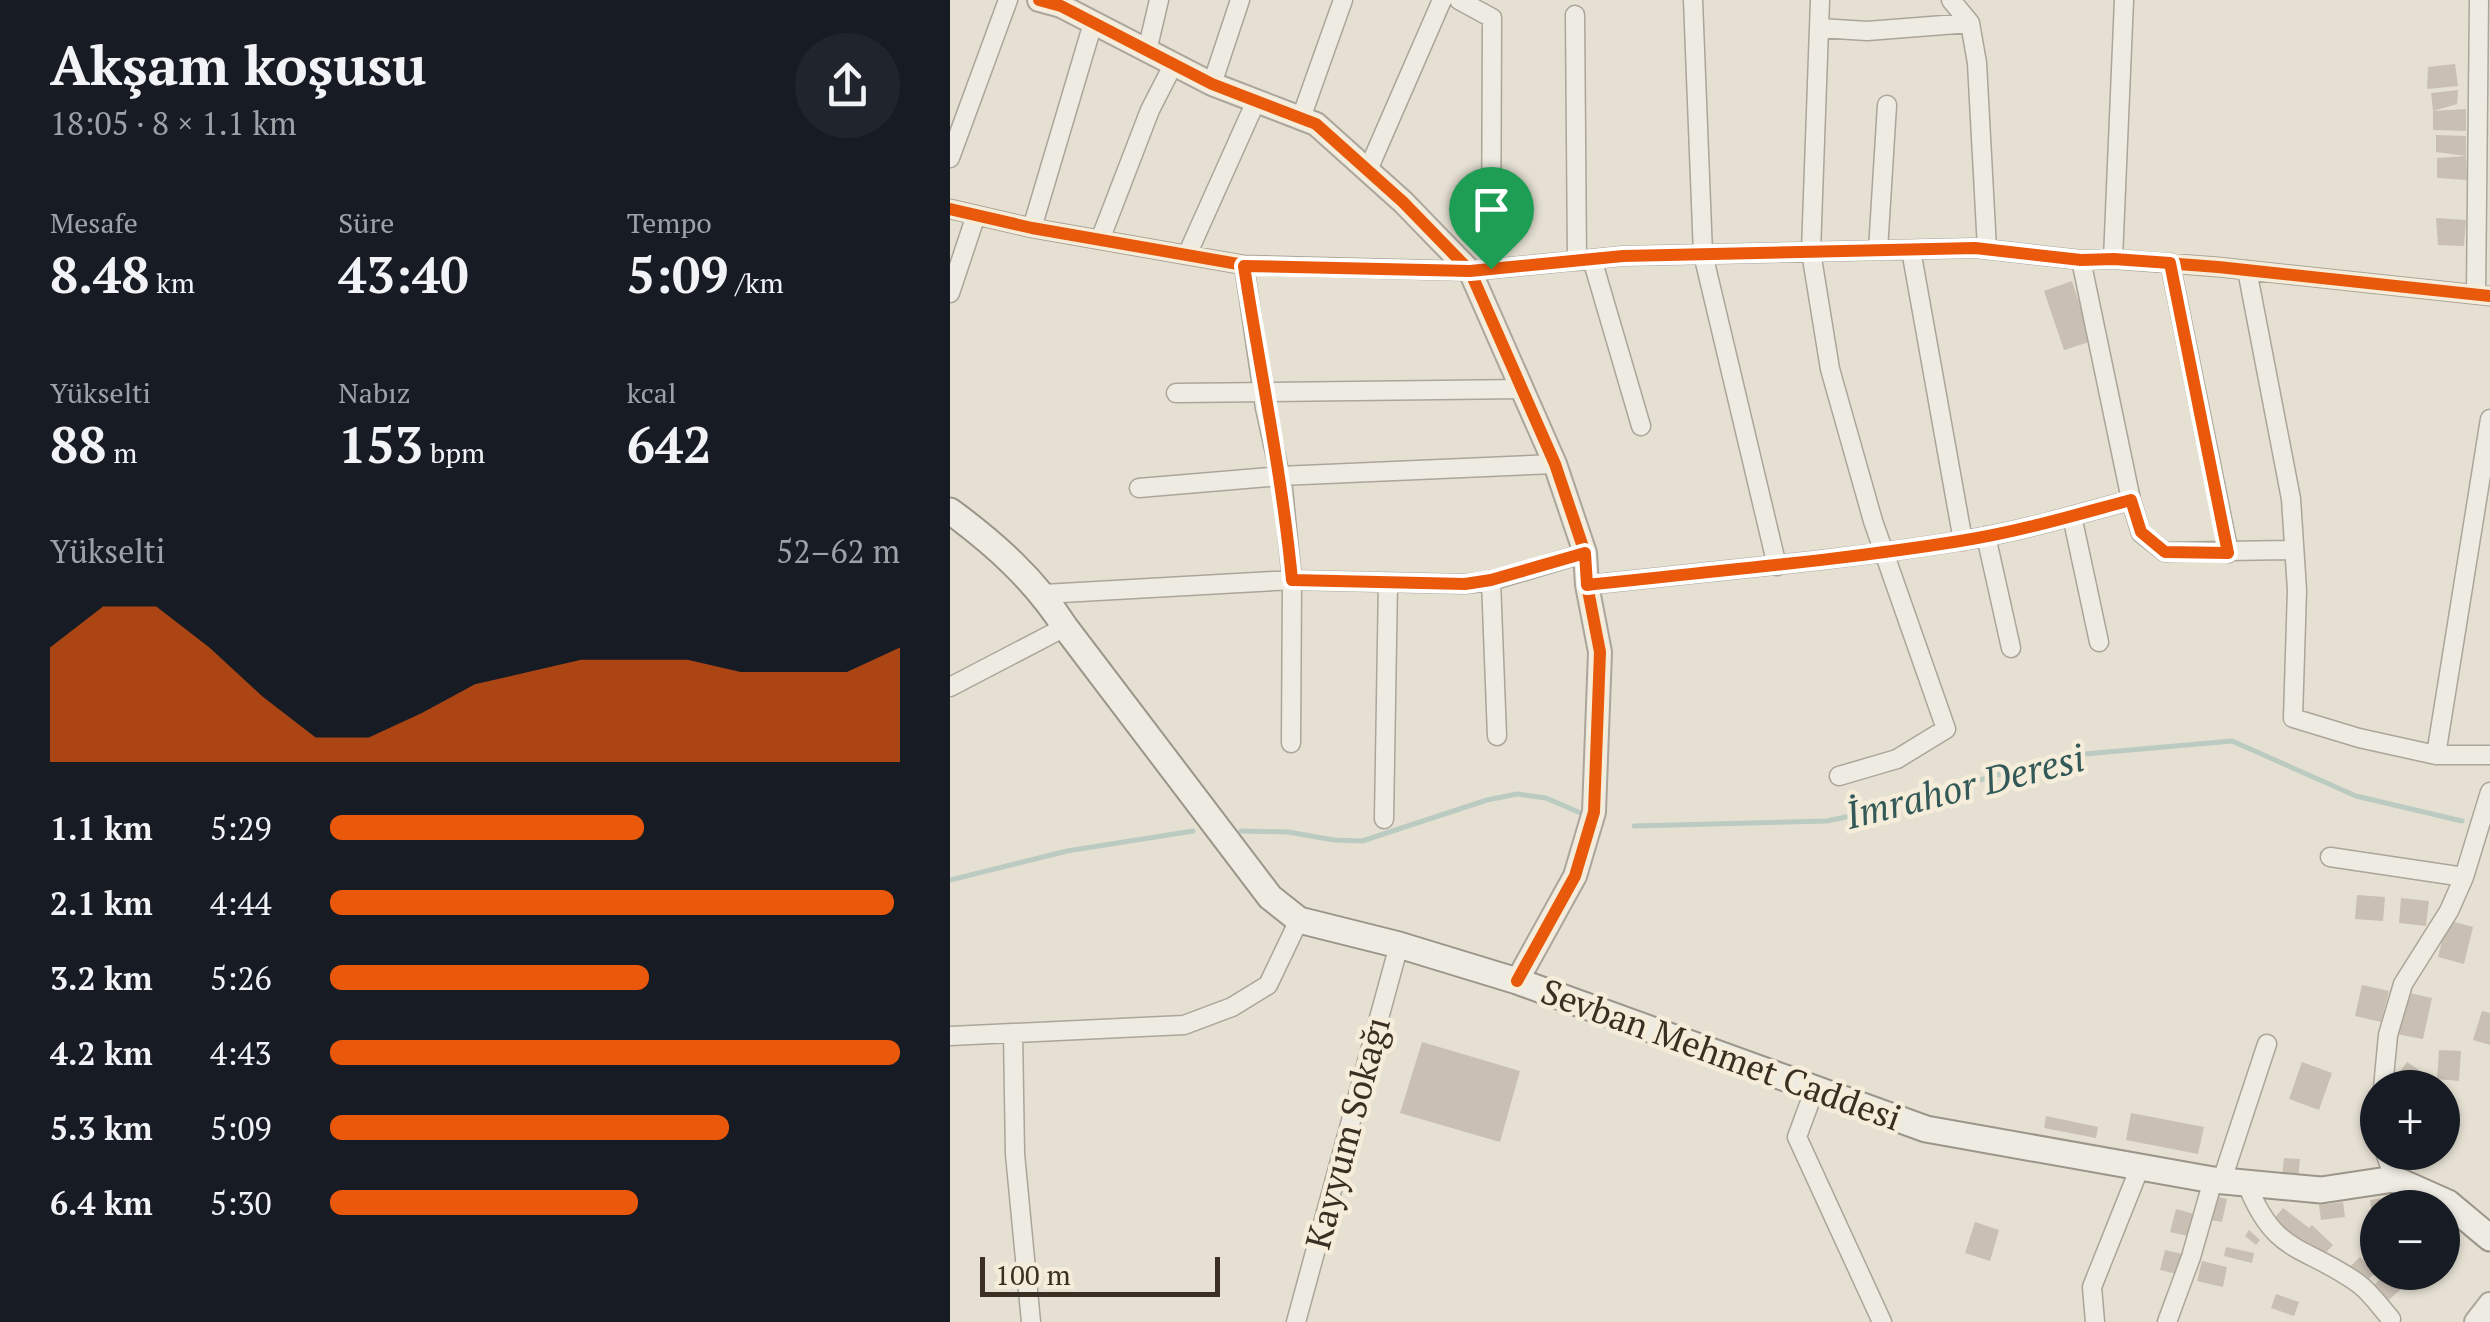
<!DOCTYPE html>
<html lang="tr">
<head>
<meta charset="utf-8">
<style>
  :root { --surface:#171b24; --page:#20242c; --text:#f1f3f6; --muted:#9ea1a6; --accent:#ea580c }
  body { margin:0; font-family:"PT Serif",serif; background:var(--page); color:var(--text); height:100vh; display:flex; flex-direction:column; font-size:38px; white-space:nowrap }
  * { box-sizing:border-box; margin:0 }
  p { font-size:32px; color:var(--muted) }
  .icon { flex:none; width:55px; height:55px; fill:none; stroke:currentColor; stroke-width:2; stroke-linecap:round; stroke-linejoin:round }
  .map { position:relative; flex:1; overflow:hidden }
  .panel { display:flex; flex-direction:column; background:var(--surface); width:950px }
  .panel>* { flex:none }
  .fabs { position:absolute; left:1410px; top:1070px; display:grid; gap:20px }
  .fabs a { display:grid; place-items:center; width:100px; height:100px; border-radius:50%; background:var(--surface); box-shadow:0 2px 8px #0004; font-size:50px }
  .scale { position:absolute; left:30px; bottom:25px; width:240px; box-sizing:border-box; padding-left:10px; border:5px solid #3b2e22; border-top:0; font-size:28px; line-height:35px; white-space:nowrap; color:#3b2e22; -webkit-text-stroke:8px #f5edda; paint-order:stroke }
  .pin { position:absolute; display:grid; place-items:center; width:85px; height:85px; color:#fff; margin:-102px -42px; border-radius:50% 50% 50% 0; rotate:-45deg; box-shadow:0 0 10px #0007 }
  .pin .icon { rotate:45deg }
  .round { display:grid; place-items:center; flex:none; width:105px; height:105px; border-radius:52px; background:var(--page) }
  .head { display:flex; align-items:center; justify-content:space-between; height:170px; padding:0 50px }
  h1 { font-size:55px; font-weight:700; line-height:75px }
  .metrics { display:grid; grid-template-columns:repeat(3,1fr); gap:15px; height:170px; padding:10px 50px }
  .metrics div { display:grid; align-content:center }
  .metrics b { font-size:50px; font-weight:700 }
  .metrics small { font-size:28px; font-weight:400 }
  .metrics p { font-size:28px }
  .chart { height:280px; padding:20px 50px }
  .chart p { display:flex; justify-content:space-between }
  .chart svg { width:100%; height:180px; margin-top:10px; fill:var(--accent); opacity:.7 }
  ul { padding:0 50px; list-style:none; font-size:32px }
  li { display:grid; grid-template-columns:160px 120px 1fr; align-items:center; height:75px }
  li i { height:25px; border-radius:12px; background:var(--accent) }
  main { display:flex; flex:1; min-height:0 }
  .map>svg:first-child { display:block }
</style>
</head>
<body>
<main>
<section class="panel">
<div class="head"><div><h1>Akşam koşusu</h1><p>18:05 · 8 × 1.1 km</p></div><a class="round"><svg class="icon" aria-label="share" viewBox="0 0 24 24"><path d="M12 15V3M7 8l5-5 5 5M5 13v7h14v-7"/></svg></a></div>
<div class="metrics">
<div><p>Mesafe</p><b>8.48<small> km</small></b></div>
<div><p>Süre</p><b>43:40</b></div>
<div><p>Tempo</p><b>5:09<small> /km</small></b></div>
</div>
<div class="metrics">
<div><p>Yükselti</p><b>88<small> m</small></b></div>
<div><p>Nabız</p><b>153<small> bpm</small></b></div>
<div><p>kcal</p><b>642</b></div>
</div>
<div class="chart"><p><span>Yükselti</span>52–62 m</p>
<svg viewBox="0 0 160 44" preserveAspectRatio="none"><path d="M0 44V16L10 6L20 6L30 16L40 28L50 38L60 38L70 32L80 25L90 22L100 19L110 19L120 19L130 22L140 22L150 22L160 16V44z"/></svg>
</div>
<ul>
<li><b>1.1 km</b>5:29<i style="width:55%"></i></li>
<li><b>2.1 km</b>4:44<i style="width:99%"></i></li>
<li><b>3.2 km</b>5:26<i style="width:56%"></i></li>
<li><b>4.2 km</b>4:43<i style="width:100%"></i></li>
<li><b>5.3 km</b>5:09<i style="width:70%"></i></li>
<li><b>6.4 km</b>5:30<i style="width:54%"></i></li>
</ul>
</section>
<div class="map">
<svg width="1540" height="1322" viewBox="0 0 1540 1322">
  <rect width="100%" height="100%" fill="#e5e0d2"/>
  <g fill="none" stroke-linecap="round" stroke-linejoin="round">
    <!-- stream -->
    <path stroke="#bccbc2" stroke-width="5" d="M684,826l193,-5 43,-9 192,-56 170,-15 124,55 106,25
      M291,831l47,1 46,8 28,1 125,-41 30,-6 29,4 37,16
      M0,880l117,-29 126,-20"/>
  </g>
  <!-- building -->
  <path fill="#c9bfb3" d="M1505,64l3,22 -31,3 1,-22z
    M1508,90l-1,14 -24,7 -2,-18z
    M1516,109v22l-33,-1v-19z
    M1486,135l30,1v20l-30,-4z
    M1516,156l1,24 -30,-2v-20z
    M1486,218l30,2 -2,26 -26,-1z
    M1122,281l20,60 -28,9 -20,-59z
    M1407,895l28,2 -2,24 -28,-2z
    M1451,898l28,3 -3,25 -27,-3z
    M1497,920l26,7 -9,37 -26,-7z
    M1412,985l27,6 -8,31 -26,-6z
    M1455,992l27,6 -9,41 -27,-5z
    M1532,1011l8,2v32l-17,-5z
    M472,1042l98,29 -20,71 -100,-29z
    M1489,1050l22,1 -2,30 -22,-2z
    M1352,1062l30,11 -13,37 -30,-11z
    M1457,1062l24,16 -7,10h-24l-8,-6z
    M1181,1113l73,14 -6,27 -72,-14z
    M1096,1116l52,11 -2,11 -52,-10z
    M1334,1158l16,1 -2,21 -16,-2z
    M1255,1194l22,5 -5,23 -22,-4z
    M1438,1197l2,11h-12v13l-5,1 -3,-22z
    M1393,1202l2,15 -24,3 -2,-15z
    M1333,1208l26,20 3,-3 21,20 -14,15 -47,-39z
    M1226,1209l18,5 -6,22 -18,-4z
    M1492,1215l14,7 -14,26z
    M1025,1222l24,8 -9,31 -25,-8z
    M1299,1230l11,10 -4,5 -11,-9z
    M1276,1247l28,6 -2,10 -28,-7z
    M1215,1250l17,4 -5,20 -17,-4z
    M1410,1257l15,16 -16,15 -15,-16z
    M1252,1261l25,6 -4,20 -26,-6z
    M1439,1272h10l9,11 -26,23 -14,-16z
    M1326,1294l23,8 -5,14 -23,-8z"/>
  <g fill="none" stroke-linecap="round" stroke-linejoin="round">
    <!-- minor casing -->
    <g stroke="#aba59a" stroke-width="21">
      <path id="minor" d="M509,0l33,18 -1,251
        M743,0l10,254 74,312
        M870,0l-9,252 19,117 43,152 73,208 -49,30 -58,17
        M1001,0l19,23 7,40 10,186
        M625,15l2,246
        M870,28l47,3 103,-8
        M197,51l12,-51
        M262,84l28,-84
        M351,118l42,-118
        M0,158l58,-158
        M418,170l74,-170
        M0,209l82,19 212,37 226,6 153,-15 352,-8 106,12 32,-1 105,8 272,29
        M82,228l61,-205
        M150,240l50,-130 23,-45
        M928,250l9,-145
        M961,250l52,291
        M237,255l69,-154
        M642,259l49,167
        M1163,259l11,-259
        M1220,263l59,290
        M294,265l21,143 18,81 9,91 -1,163
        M1297,270l44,229 6,91 -4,128 66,20 77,17h54
        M0,293l26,-78
        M1526,294l3,-294
        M226,393l347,-4
        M189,488l141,-12 275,-12
        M1181,500l10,33 24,19 127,-2
        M1122,516l27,126
        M1036,536l25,112
        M541,581l6,155
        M637,585c125,-14 249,-24 373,-44 58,-9 115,-26 171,-41l-50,-240
        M94,594l248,-14 173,4 26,-3 94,-28
        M0,687l115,-60
        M1486,755l54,-336
        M434,819l4,-237
        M1380,857l134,20
        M63,1033l2,121 16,168
        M0,1036l234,-11 48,-18 36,-22 31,-65
        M865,1088l-18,49 85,185
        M1433,1088l5,-53 15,-51 46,-73 15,-34 26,-85
        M1435,1152l9,27
        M1272,1180l45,-136
        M1296,1182c29,75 58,62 113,102 12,9 22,24 32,35l-1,3
        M346,1322l103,-377
        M1145,1322l-3,-35 48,-120
        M1217,1322l24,-65 22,-77"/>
    </g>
    <!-- tertiary casing -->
    <g stroke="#aba59a" stroke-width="26">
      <path id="tertiary" d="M89,0l22,6 151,78 104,40 87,78 67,69 85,193 30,89 2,32 13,67 -6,160 -19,64 -58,105
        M1526,1322l14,-18"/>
    </g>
    <!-- secondary casing -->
    <g stroke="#9b958a" stroke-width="29">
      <path id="secondary" d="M0,511c45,33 85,69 115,116l205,270 29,23 100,25 118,36 409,148 287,51 108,10 73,-11 54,24 42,35"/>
    </g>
    <!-- minor -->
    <use href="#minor" stroke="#eeebe3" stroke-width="18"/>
    <!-- tertiary -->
    <use href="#tertiary" stroke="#eeebe3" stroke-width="22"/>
    <!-- secondary -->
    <use href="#secondary" stroke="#eeebe3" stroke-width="25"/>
    <!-- cycleway casing -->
    <g stroke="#f5edda" stroke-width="19">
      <path id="cycleway" d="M89,0l22,6 151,78 104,40 87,78 67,69 85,193 30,89 2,32 13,67 -6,160 -19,64 -58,105
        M0,209l82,19 212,37 226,6 153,-15 352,-8 106,12 32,-1 105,8 272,29"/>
    </g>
    <!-- cycleway -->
    <use href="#cycleway" stroke="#e8590c" stroke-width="12"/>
  </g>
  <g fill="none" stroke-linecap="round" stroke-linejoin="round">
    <!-- route casing -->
    <g stroke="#fff" stroke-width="20">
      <path id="route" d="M1025,248l106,12 33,-1 56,4 58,290 -63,-1 -24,-20 -10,-32c-56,15 -113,32 -171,41 -124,20 -248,30 -373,44l-2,-32 -94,27 -26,4 -173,-4c-10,-106 -32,-209 -48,-314l226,5 153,-15z"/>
    </g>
    <!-- route -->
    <use href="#route" stroke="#ea580c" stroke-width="12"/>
  </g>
  <g text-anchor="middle" stroke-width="9" stroke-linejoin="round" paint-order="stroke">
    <!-- street labels -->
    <g font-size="35" fill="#3b2e22" stroke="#f5edda">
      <text transform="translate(771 1055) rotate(20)" y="12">Sevban Mehmet Caddesi</text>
      <text transform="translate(398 1133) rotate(-75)" y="12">Kayyum Sokağı</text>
    </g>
    <!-- water labels -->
    <g font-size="38" font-style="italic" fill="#325957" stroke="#f5edda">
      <text transform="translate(1015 787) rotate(-14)" y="13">İmrahor Deresi</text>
    </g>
  </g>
</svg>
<div class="fabs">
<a>+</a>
<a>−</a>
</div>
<div class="scale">100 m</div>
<div class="pin" style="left:541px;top:269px;background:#1e9e55"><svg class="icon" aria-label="arrive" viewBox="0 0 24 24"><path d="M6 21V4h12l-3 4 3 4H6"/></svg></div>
</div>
</main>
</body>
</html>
